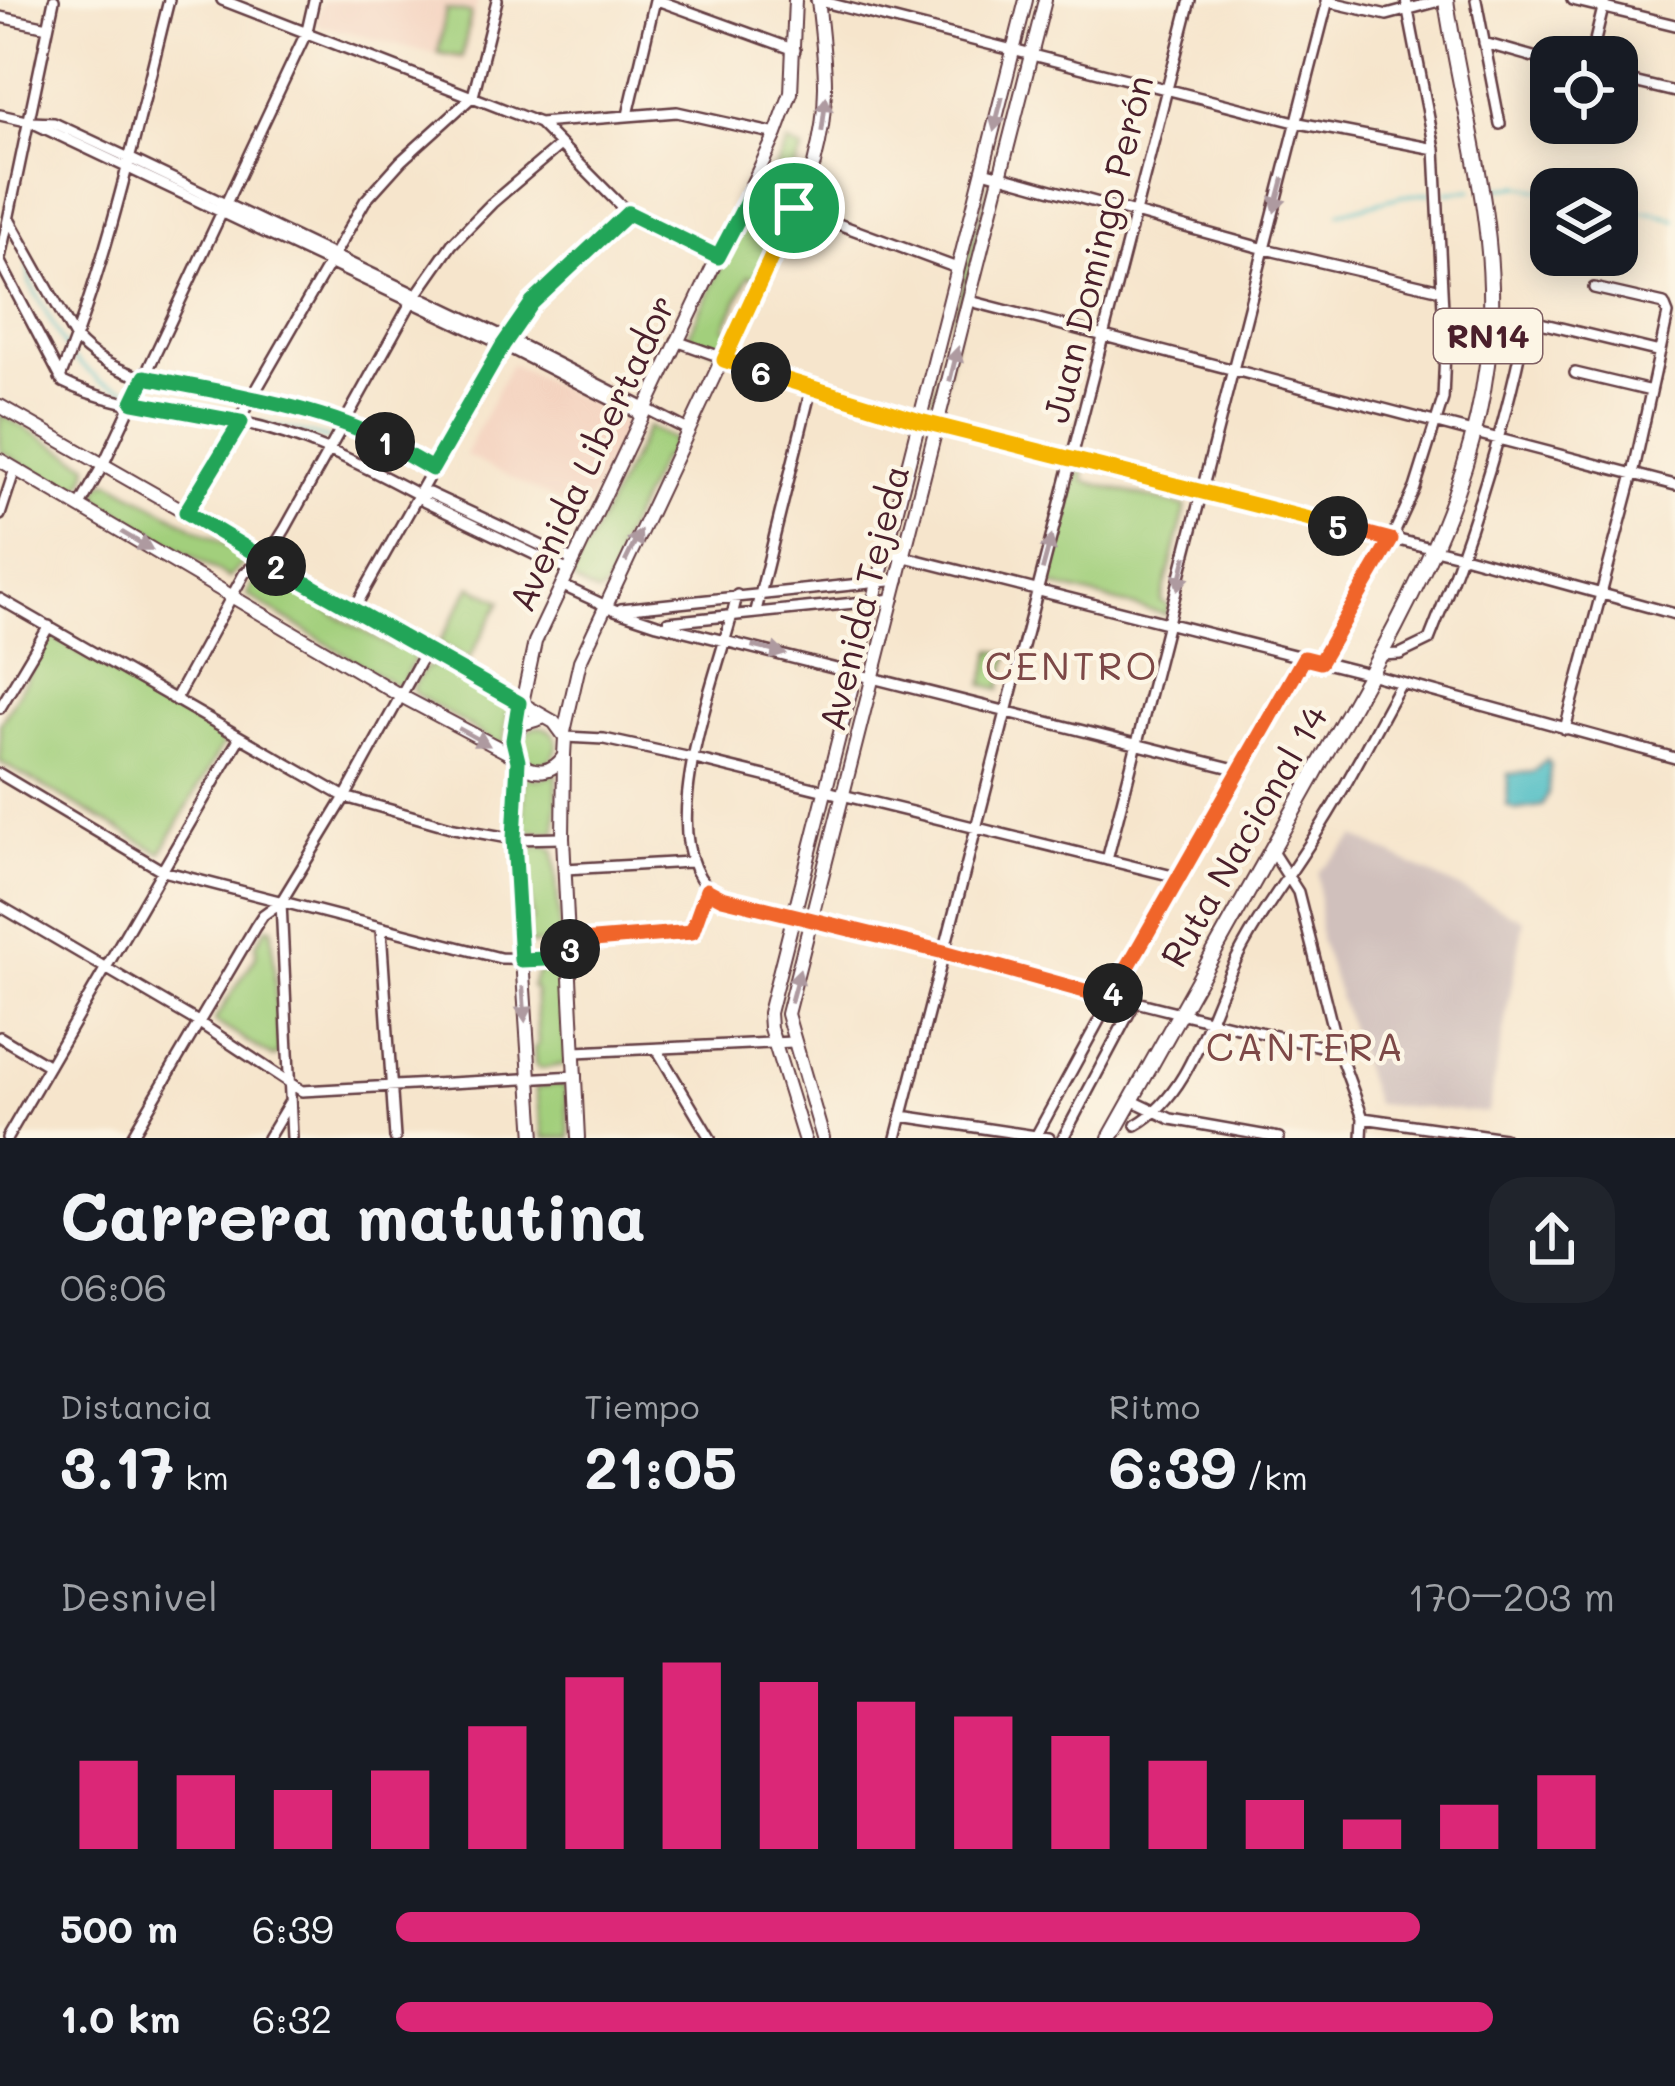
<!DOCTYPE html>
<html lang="es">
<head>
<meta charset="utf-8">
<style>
  :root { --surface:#171b24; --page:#20242c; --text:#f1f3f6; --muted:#9ea1a6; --accent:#db2777 }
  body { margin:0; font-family:Mali,sans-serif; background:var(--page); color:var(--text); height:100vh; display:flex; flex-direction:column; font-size:45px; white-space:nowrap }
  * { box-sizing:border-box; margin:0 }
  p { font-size:39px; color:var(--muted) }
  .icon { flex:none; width:66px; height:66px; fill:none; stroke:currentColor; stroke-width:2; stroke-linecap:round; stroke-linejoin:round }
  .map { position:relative; height:1138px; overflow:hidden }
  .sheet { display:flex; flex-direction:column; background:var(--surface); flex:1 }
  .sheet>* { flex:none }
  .buttons { position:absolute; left:1530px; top:36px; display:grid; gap:24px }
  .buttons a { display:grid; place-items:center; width:108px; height:108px; border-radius:24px; background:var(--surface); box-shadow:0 6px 30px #0003; font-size:60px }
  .pin { position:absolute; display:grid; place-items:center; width:102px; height:102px; color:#fff; margin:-51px; border:6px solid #fff; border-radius:50%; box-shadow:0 3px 12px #0007 }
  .km { position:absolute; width:60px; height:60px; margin:-30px; border-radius:50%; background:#222; color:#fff; font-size:33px; line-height:60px; text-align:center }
  .round { display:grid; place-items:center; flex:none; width:126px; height:126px; border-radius:36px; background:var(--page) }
  .headline { display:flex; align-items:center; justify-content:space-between; height:204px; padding:0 60px }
  h1 { font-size:66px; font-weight:700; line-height:90px }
  .figures { display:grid; grid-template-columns:repeat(3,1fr); gap:18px; height:204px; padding:12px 60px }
  .figures div { display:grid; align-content:center }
  .figures b { font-size:60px; font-weight:700 }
  .figures small { font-size:33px; font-weight:400 }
  .figures p { font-size:33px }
  .chart { height:336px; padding:24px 60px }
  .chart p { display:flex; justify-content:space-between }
  .chart svg { width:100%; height:216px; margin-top:12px; stroke:var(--accent); stroke-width:6 }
  ul { padding:0 60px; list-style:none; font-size:39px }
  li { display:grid; grid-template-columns:192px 144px 1fr; align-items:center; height:90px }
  li i { height:30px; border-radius:15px; background:var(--accent) }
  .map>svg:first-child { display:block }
</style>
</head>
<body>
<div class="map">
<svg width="1675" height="1138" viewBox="0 0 1675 1138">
  <rect width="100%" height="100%" fill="#fcf5e5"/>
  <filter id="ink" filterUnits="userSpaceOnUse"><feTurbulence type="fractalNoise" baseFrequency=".00833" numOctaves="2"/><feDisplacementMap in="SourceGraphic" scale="24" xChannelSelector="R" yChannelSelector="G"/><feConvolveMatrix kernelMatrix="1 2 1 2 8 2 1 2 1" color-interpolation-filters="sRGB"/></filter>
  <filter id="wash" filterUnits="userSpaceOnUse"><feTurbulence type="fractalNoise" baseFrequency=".004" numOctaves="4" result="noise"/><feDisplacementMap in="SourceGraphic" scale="48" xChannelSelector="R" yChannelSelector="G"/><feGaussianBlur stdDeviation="2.7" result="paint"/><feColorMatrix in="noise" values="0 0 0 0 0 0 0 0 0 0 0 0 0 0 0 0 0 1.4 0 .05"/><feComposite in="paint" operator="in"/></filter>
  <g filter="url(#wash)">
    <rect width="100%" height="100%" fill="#f6e5cc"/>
    <!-- built -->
    <path fill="#f4d3c0" d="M322,0h156l-15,61 -148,-37z
      M511,364l118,59 -46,91 -118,-59z"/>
    <!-- industrial -->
    <path fill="#d0c0bc" d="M1356,837l168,83 -36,193 -113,-9 -55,-165 -2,-67z"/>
    <!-- green -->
    <path fill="#a2cf7c" stroke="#767754" stroke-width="3" d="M446,9l25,4 -9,44 -24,-4z
      M787,143l16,7 -13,29 -16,-7z
      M991,179l-53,229 -8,3 34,-131 -3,-6z
      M757,198l28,14 -30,66 -6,-2 -24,51 7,5 -8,17 -6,2 -28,-11 -1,-6 64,-135z
      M0,414l88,50c2,11 -6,23 -16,28l-72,-41z
      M648,427l27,13 -9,17 -5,2 -45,93 3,9 -16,31 -6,2 -22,-12 -3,-7z
      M1076,471l8,2v8l102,26 -25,95 8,4 -2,9 -120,-31z
      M110,481l131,72 5,7 -17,18 -128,-77 -4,-7 5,-11z
      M268,570l51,28 1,8 71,41 9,-2 16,9 -14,30 -4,3 -151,-92 9,-19z
      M471,586l30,15 -32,58 -30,-16z
      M51,636l175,103 -65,114 -161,-91v-38z
      M992,650l17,4 -9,35 -17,-4z
      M435,664l74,42 -5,37 -6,1 -84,-51 -2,-5 13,-20z
      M521 745a18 18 0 1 1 36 0a18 18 0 1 1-36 0Z
      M557,774l-1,58 -33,-1 1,-56 13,4z
      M544,845l10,5 7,90 -28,5 -4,-4 -2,-16 5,-5 -4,-53 -4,-4 7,-15z
      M267,927l5,1 7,126 -7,3 -58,-36 42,-65v-12z
      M551,969l9,5 7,90 -27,5 -5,-4 -1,-16 4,-5 -3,-54 -4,-3 6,-15z
      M559,1084l6,3 5,51h-26l-9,-50z"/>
    <!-- water -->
    <path fill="#4ebdc4" stroke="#4c6e78" stroke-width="3" d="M1546,760l4,6 -2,28 -6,12 -26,4 -9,-4 1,-32 25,-2z"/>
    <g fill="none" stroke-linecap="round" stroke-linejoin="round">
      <!-- stream -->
      <path stroke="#4ebdc4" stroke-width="3" d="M1489,189l31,-3 31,6
        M1447,192l25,-2
        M1617,211l38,2 20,7
        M1339,213l63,-17 29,-3
        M28,265l2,18 36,65
        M74,359l26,22 32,10
        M148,396l85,20
        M260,422l69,17"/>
    </g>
  </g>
  <g filter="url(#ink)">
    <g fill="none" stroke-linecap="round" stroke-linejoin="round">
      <!-- minor casing -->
      <g stroke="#643d43" stroke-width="14">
        <path id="minor" d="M222,0l317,123 89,90 91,44
          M657,0l138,50
          M816,0l483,123 136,26
          M1476,0l24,124
          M1572,0l103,25
          M1326,1l61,14 56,-15
          M0,17l48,10
          M1484,43l67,19
          M1591,57l14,-57
          M1617,78l58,14
          M0,115l31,7 472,223 138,70
          M628,115l27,-115
          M31,122l23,1 75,35 378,180 181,92
          M539,123l138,-11 99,22
          M983,171l282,78 176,41
          M752,192l205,76
          M10,221l66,118c41,46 117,47 173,60 33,8 68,16 100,27 29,11 56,27 83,43
          M0,258l54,-258
          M0,262l63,120c51,26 117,27 173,39 66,13 123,42 181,73l8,8 142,68
          M970,301l705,184
          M1491,311l169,41
          M676,341l135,48 109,32 543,135 212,58
          M1575,373l76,18
          M60,378c49,-121 77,-251 109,-378
          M421,496l8,-3 143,67
          M79,507l24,-42 204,-434 7,-31
          M186,512l179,-311 36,-40 72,-65 24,-96
          M0,515l15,-46
          M885,552l484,122 306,84
          M561,585l54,25 42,14 582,146
          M737,595c-14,69 -97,259 -15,303 207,47 409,107 616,152
          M0,599l345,198 109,31 60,11 49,-1
          M354,609l149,-264 29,-42 96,-90
          M621,609l278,-29
          M756,611l55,-222
          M668,622l226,-23
          M1381,655l19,-1 29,-14c43,-106 76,-210 98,-322
          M1320,662l71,-122 24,-52 28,-89 2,-50 -10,-200 -29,-149
          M176,698l68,-124 31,-29 10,-16 127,-228 40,-57 40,-41 68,-58
          M0,708l49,-82
          M1565,729l68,-255 35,-160 -4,-10 -70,-16
          M565,737l39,2 87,19 486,119
          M0,774l163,97 337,87 71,1
          M1271,850l27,42 40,158 25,68 -1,20
          M1107,860l221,-860
          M565,869l125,-7
          M281,902l11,236
          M0,906l198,116 104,69 274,-15
          M381,930l14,208
          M570,942l122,-10 15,-42
          M0,1037l49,29
          M658,1051l52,87
          M575,1052l218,-10
          M1131,1100l40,19 108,19
          M902,1116l147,22
          M1363,1118l141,20
          M1136,1125c53,-30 70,-103 95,-155 25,-53 63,-99 93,-149 28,-45 51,-92 77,-138
          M7,1138l233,-401
          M131,1138l124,-211 8,-12 18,-13 64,-105 81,-147
          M268,1138l21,-35
          M896,1138l294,-1138
          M1035,1138l142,-261 127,-219
          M1063,1138l71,-134"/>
      </g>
      <!-- major casing -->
      <g stroke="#643d43" stroke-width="16">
        <path id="major" d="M0,406l554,316 11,15 -1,19c-12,18 -30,19 -46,5l-5,-21 9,-16 20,-6
          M0,460l401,236 115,61
          M516,731l19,-89 241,-508 15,-41 4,-93
          M564,732l16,-71 234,-497c17,-63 11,-101 4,-164
          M564,756l-1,82 15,300
          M518,761l-4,78 20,299
          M804,1138l-34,-110 -1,-15 257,-1013
          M823,1138l-36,-124 258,-1014"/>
      </g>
      <!-- highway casing -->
      <g stroke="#643d43" stroke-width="18">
        <path id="highway" d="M1110,1138c68,-121 136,-242 204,-364 81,-147 172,-287 177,-460 3,-106 -30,-210 -45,-314"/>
      </g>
      <!-- minor -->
      <use href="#minor" stroke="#fff" stroke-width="9"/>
      <!-- major -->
      <use href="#major" stroke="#fff" stroke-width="12"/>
      <!-- highway -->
      <use href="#highway" stroke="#fff" stroke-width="14"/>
    </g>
    <!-- one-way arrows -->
    <defs><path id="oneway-solid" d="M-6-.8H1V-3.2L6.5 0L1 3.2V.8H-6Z" transform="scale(3)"/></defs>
    <g fill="#ae9aa0">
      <use href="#oneway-solid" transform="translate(824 114) rotate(-83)"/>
      <use href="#oneway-solid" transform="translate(998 114) rotate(104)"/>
      <use href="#oneway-solid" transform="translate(1279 195) rotate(105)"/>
      <use href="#oneway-solid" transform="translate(954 364) rotate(-76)"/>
      <use href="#oneway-solid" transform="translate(137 541) rotate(30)"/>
      <use href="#oneway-solid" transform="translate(633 546) rotate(-64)"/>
      <use href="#oneway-solid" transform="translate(1047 553) rotate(-75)"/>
      <use href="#oneway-solid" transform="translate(1182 573) rotate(104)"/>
      <use href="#oneway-solid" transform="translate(769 650) rotate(14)"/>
      <use href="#oneway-solid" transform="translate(474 737) rotate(29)"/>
      <use href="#oneway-solid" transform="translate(795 986) rotate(-75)"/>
      <use href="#oneway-solid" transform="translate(524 1004) rotate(86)"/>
    </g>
  </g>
  <g fill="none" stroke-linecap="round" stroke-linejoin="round" filter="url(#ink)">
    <!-- split-1 casing -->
    <g stroke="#fff" stroke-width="24">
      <path id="split-1" d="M385,442l47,27 71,-124 29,-42 96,-90 90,44 34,-65 42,16"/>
    </g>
    <!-- split-2 casing -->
    <g stroke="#fff" stroke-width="24">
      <path id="split-2" d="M276,566l-90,-54 55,-90 -108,-20 12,-25c72,15 177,29 240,65"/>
    </g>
    <!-- split-3 casing -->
    <g stroke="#fff" stroke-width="24">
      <path id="split-3" d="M276,566l243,137 -6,37 5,21 -4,78 7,121 50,-2 -1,-9"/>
    </g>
    <!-- split-4 casing -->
    <g stroke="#fff" stroke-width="24">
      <path id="split-4" d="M570,949l-1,-7 123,-10 15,-42 15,8 222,54 166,46 3,-5"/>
    </g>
    <!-- split-5 casing -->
    <g stroke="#fff" stroke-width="24">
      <path id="split-5" d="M1113,993l191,-335 16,4 71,-122 -53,-14"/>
    </g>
    <!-- split-6 casing -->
    <g stroke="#fff" stroke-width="24">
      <path id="split-6" d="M761,372l159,49 418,105"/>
    </g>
    <!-- split-7 casing -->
    <g stroke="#fff" stroke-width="24">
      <path id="split-7" d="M761,372l-37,-12 70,-152"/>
    </g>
    <!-- split-1 -->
    <use href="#split-1" stroke="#22a559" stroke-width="15"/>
    <!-- split-2 -->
    <use href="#split-2" stroke="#22a559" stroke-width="15"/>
    <!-- split-3 -->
    <use href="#split-3" stroke="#22a559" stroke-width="15"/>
    <!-- split-4 -->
    <use href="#split-4" stroke="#f0652b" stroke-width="15"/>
    <!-- split-5 -->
    <use href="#split-5" stroke="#f0652b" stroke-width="15"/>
    <!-- split-6 -->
    <use href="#split-6" stroke="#f5b400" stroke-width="15"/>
    <!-- split-7 -->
    <use href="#split-7" stroke="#f5b400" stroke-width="15"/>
  </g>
  <g text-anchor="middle" stroke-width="9" stroke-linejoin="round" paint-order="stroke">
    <!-- shield labels -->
    <rect fill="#fcf5e5" stroke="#7f5f63" stroke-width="3" x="1434" y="309" width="108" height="54" rx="9"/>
    <g font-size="33" font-weight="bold" fill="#4a1f2b">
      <text x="1488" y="348">RN14</text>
    </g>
    <!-- street labels -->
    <g font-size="36" fill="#4a1f2b" stroke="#fcf5e5">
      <text transform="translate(1098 249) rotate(-76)" y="13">Juan Domingo Perón</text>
      <text transform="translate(592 453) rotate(-65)" y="13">Avenida Libertador</text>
      <text transform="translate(864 598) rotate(-76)" y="13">Avenida Tejeda</text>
      <text transform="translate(1244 836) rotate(-60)" y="13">Ruta Nacional 14</text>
    </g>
    <!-- neighbourhood labels -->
    <g font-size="39" letter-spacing="3" fill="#7d4847" stroke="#fcf5e5">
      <text x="1072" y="680">CENTRO</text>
      <text x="1306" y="1061">CANTERA</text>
    </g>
  </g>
</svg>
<div class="buttons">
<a><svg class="icon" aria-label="locate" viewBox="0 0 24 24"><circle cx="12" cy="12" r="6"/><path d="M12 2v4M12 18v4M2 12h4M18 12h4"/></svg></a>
<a><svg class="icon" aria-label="layers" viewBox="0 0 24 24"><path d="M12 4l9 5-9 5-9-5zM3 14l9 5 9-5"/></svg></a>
</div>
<div class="pin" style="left:794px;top:208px;background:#1e9e55"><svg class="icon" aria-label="arrive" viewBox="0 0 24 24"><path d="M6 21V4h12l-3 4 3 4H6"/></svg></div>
<b class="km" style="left:385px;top:442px">1</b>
<b class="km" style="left:276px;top:566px">2</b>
<b class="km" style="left:570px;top:949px">3</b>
<b class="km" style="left:1113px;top:993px">4</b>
<b class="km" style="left:1338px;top:526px">5</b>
<b class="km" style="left:761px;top:372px">6</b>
</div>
<section class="sheet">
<div class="headline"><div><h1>Carrera matutina</h1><p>06:06</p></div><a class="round"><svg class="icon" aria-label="share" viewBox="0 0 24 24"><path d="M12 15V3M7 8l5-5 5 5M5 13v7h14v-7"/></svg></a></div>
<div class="figures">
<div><p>Distancia</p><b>3.17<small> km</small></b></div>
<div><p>Tiempo</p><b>21:05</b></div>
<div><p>Ritmo</p><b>6:39<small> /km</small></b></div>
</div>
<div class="chart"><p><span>Desnivel</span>170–203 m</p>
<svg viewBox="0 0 160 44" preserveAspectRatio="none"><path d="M5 44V26M15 44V29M25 44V32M35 44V28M45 44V19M55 44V9M65 44V6M75 44V10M85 44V14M95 44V17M105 44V21M115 44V26M125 44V34M135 44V38M145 44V35M155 44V29"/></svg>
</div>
<ul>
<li><b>500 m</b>6:39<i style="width:84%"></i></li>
<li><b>1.0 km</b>6:32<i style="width:90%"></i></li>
</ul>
</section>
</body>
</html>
